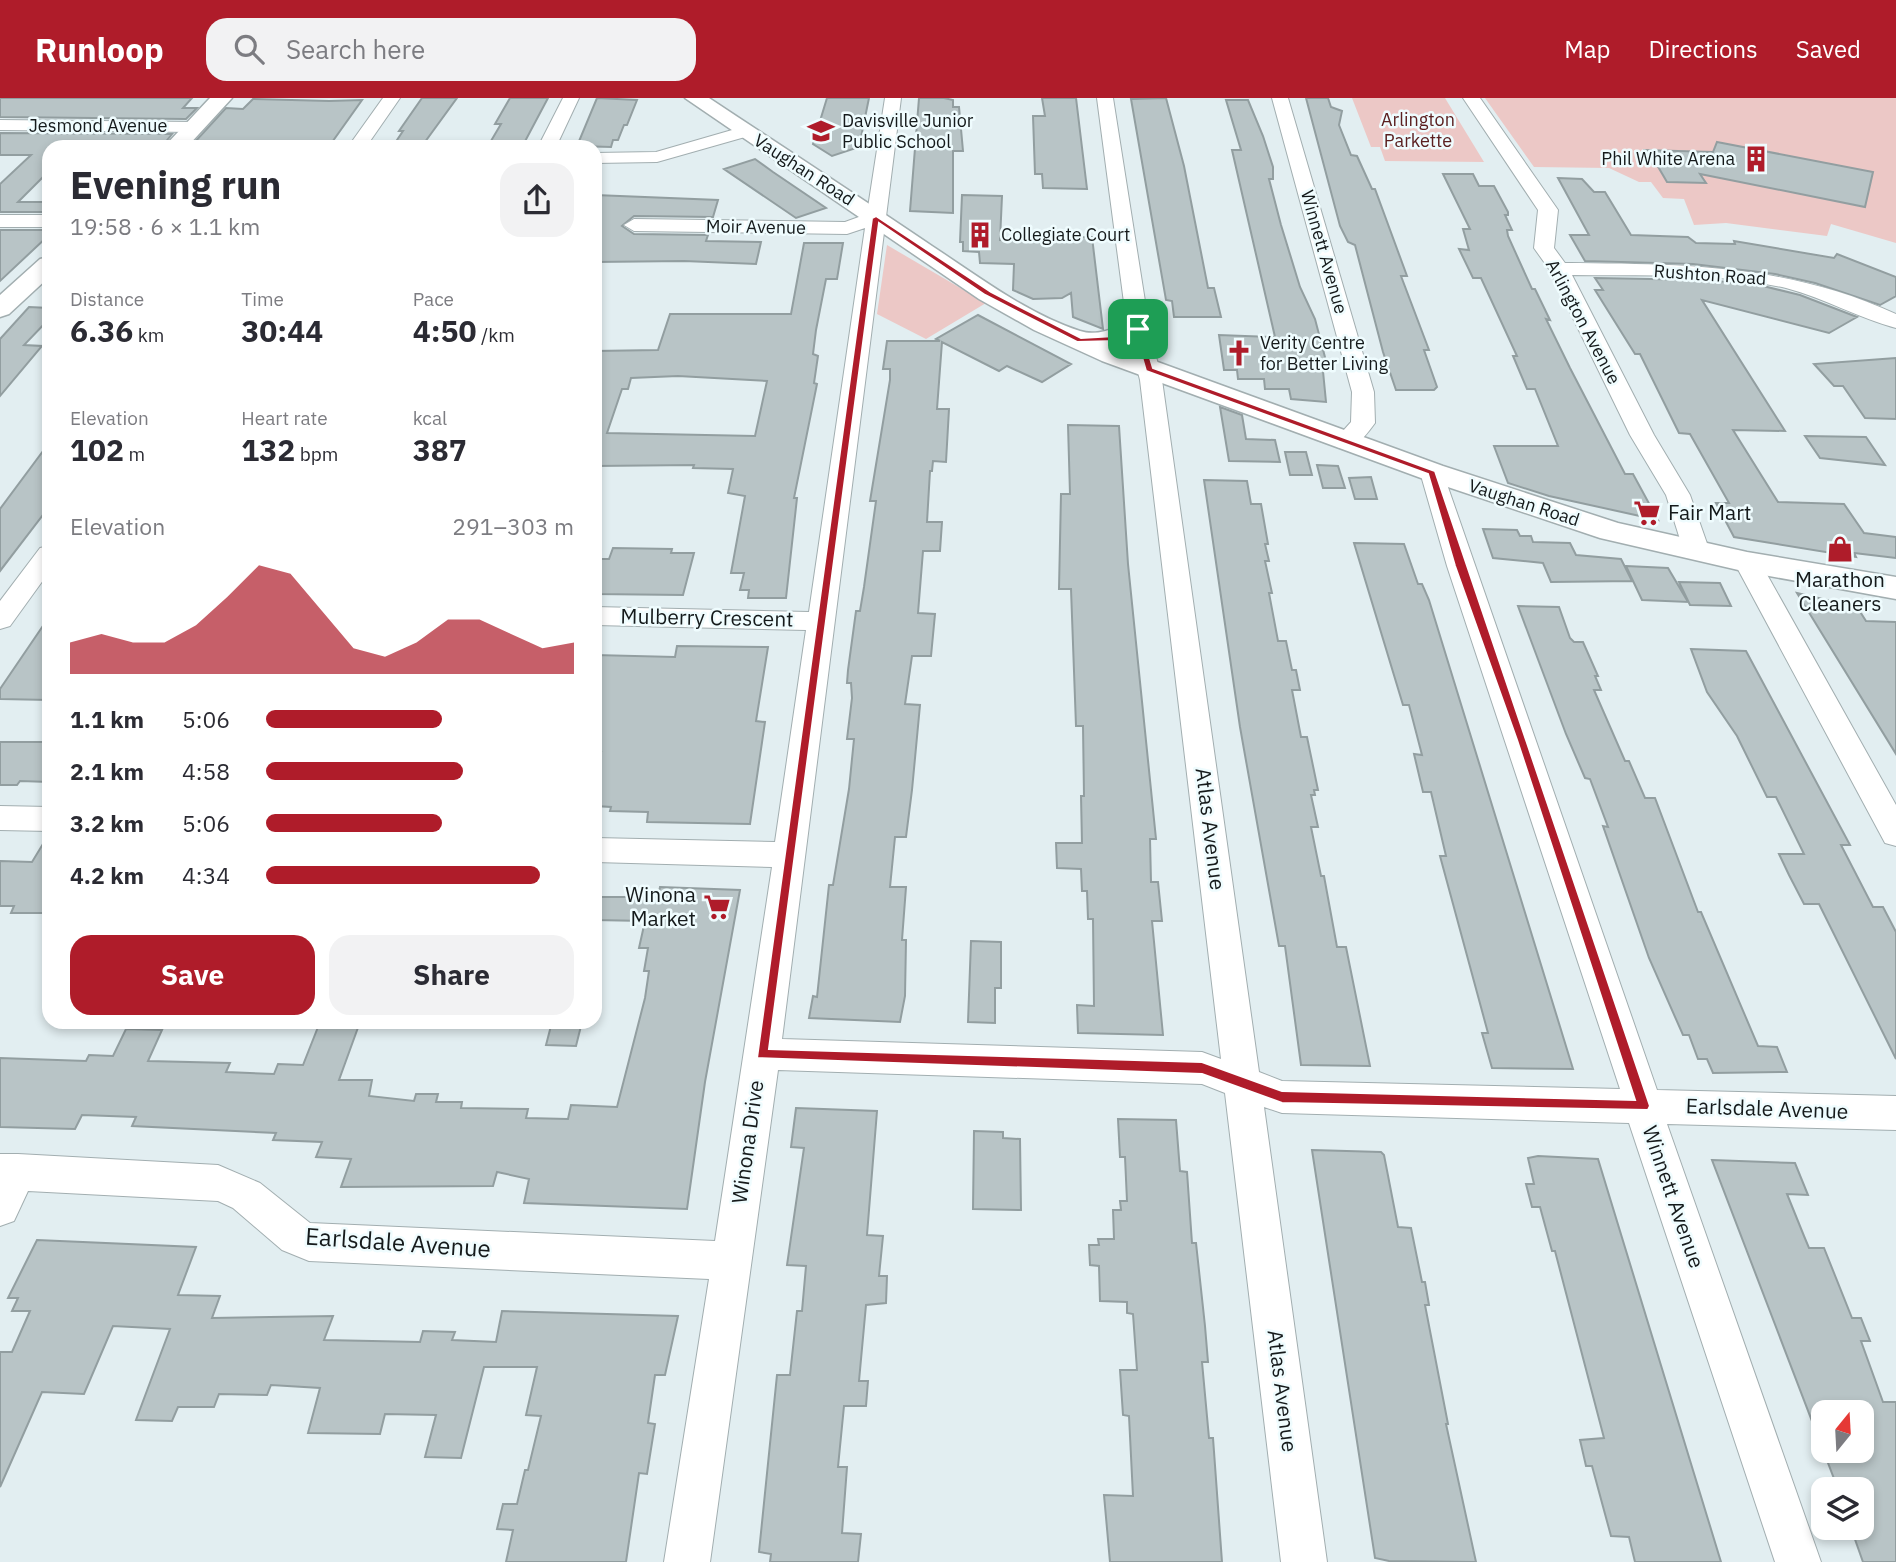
<!DOCTYPE html>
<html lang="en">
<head>
<meta charset="utf-8">
<style>
  :root { --surface:#fff; --page:#f2f2f3; --text:#2b2b33; --muted:#7c7c81; --accent:#af1c2a }
  body { margin:0; font-family:"IBM Plex Sans",sans-serif; background:var(--page); color:var(--text); height:100vh; display:flex; flex-direction:column; font-size:26px; white-space:nowrap }
  * { box-sizing:border-box; margin:0 }
  p { font-size:23px; color:var(--muted) }
  .icon { flex:none; width:38px; height:38px; fill:none; stroke:currentColor; stroke-width:2; stroke-linecap:round; stroke-linejoin:round }
  .map { position:relative; flex:1; overflow:hidden }
  .side { position:absolute; left:42px; top:42px; width:560px; height:889px; display:flex; flex-direction:column; background:var(--surface); border-radius:21px; box-shadow:0 4px 10px #0003 }
  .side>* { flex:none }
  .needle { width:46px; rotate:18deg }
  .tools { position:absolute; left:1811px; top:1302px; display:grid; gap:14px }
  .tools a { display:grid; place-items:center; width:63px; height:63px; border-radius:14px; background:var(--surface); box-shadow:0 4px 10px #0003; font-size:35px }
  .pin { position:absolute; display:grid; place-items:center; width:60px; height:60px; color:#fff; margin:-30px; border-radius:14px; box-shadow:0 4px 10px #0006 }
  .round { display:grid; place-items:center; flex:none; width:74px; height:74px; border-radius:21px; background:var(--page) }
  .summary { display:flex; align-items:center; justify-content:space-between; height:119px; padding:0 28px }
  h1 { font-size:38px; font-weight:800; line-height:52px }
  .metrics { display:grid; grid-template-columns:repeat(3,1fr); gap:10px; height:119px; padding:7px 28px }
  .metrics div { display:grid; align-content:center }
  .metrics b { font-size:30px; font-weight:800 }
  .metrics small { font-size:19px; font-weight:400 }
  .metrics p { font-size:19px }
  .chart { height:196px; padding:14px 28px }
  .chart p { display:flex; justify-content:space-between }
  .chart svg { width:100%; height:126px; margin-top:7px; fill:var(--accent); opacity:.7 }
  .action { display:flex; gap:14px; margin-top:auto; padding:14px 28px }
  .action a { flex:1; height:80px; border-radius:21px; background:var(--accent); color:#fff; font-size:28px; font-weight:800; line-height:80px; text-align:center }
  .action a+a { background:var(--page); color:var(--text) }
  ul { padding:0 28px; list-style:none; font-size:23px }
  li { display:grid; grid-template-columns:112px 84px 1fr; align-items:center; height:52px }
  li i { height:18px; border-radius:9px; background:var(--accent) }
  header { display:flex; align-items:center; gap:42px; box-sizing:border-box; height:98px; padding:0 35px; background:var(--accent); color:#fff }
  header strong { font-size:33px }
  nav { display:flex; gap:38px; margin-inline-start:auto; font-size:24px }
  .search { width:490px; height:63px; background:var(--page); display:flex; align-items:center; gap:18px; box-sizing:border-box; padding:0 24px; border-radius:21px; color:var(--muted); font-size:26px }
  .map>svg:first-child { display:block }
</style>
</head>
<body>
<header>
<strong>Runloop</strong>
<div class="search"><svg class="icon" aria-label="search" viewBox="0 0 24 24"><circle cx="10" cy="10" r="6"/><path d="M15 15l6 6"/></svg>Search here</div>
<nav><a>Map</a><a>Directions</a><a>Saved</a></nav>
</header>
<div class="map">
<svg width="1896" height="1464" viewBox="0 0 1896 1464">
  <rect width="100%" height="100%" fill="#e2eef1"/>
  <!-- green -->
  <path fill="#ecc8c6" d="M1352,0h93l39,64 -99,-1 -5,-14h-9z
    M1485,0h411v145l-65,-19 -4,12 -101,-13 -32,2 -10,-26 -21,-1 -12,-16h-12l-30,-14 -75,-1z
    M887,147l99,58 -60,36 -49,-25z"/>
  <!-- building -->
  <path fill="#b8c4c6" stroke="#929ea0" stroke-width="2" fill-rule="evenodd" d="M0,0h192l-9,10h14l-11,11 -186,-2z
    M422,0h35l-35,48h-29l10,-15h-4z
    M510,0h38l-26,49 -34,-1 13,-22h-6z
    M597,0l40,2 -10,25h-3l-6,15h-5l-2,7 -34,-1z
    M827,0h42l-10,49 -27,9 -19,-12z
    M919,0h25l9,2v7h6l4,44h-10v62l-43,-2z
    M1042,0h34l11,91 -44,-1 -1,-14h-7l-2,-58h12z
    M1166,0l18,68 24,122h6l7,29h-47l-2,-16 -6,-1 -35,-201z
    M1306,0h22l3,9 11,4 -3,14 12,30 6,1 15,33h3l32,87h-6l28,74h-5l13,37 -3,3h-38l-13,-38 -28,-107 -7,-3 -8,-16z
    M253,1l76,2 33,-1 -32,45 -137,-1 33,-36 17,1z
    M1226,2h22l15,36 10,31v12h-4l12,46 19,62 15,32 11,42h-4l4,41 -35,-3 -2,-10h-24l-1,-10h-26l-1,-9h-13l-5,-35 56,2 -43,-187h9z
    M0,35l172,1 -8,10h-10l-3,3h-102v24l-31,31h31v10h-49v-28l31,-29h-31z
    M1717,44l156,30 -8,35 -165,-33 6,9 -39,-1 -10,-17 -15,-3 2,-12 69,2z
    M755,61l18,13 53,36 -30,10 -72,-49z
    M1443,76h30l6,12h15l14,26v3h-3l7,15h-5l1,6 24,53h3l15,31 -4,-1 24,49 55,106h8l25,46 -109,-24 -41,-13 -14,-37h64l-23,-57h-8l-14,-33h4l-36,-78h-8l-14,-29 10,1 -6,-21h7z
    M1558,80l24,1 12,13h11l26,43 57,2 8,6 39,1 -1,-3 100,17 3,-4 59,23v19l-16,9 -65,-22 -40,-9 -82,-10 -108,-3 -15,-26h19z
    M595,97l123,5 -5,17 -79,-1 -12,10 12,8 74,1 -2,6 55,1 -5,22 -72,-3 -89,1z
    M962,97l40,1 -2,44 51,2v-5h41l11,92 -30,-12 -2,-24 -9,5 -29,1 -20,-9 1,-26 -34,-1 -1,-11 -16,-1v-9h-3z
    M0,132h49v5l-49,46z
    M804,145h39l-6,36h-11l-10,51 -3,24 5,2 -4,27 3,1 -23,114h3l-11,100h-38l1,-8h-9l4,-17h-13l14,-77 -17,-3 5,-24 -40,-1 1,-3 -99,1v-115l63,-1 12,-36h121zM678,278l89,5 -12,55 -148,-3 15,-44h6l3,-11z
    M1595,180l111,2 53,5 41,10 57,22 -28,16 -127,-33 83,131 -52,-1 45,72 66,2 20,29 32,4v21l-42,-5 2,4 -122,-20 -18,-34h13l-39,-69 -11,-1 -39,-79h-5l-40,-64h8z
    M29,209l20,1v11l-25,26 18,1 -42,50v-57z
    M978,217l93,49 -29,18 -35,-16 -8,5 -57,-29 -5,67h12l-3,53 -13,-1 -1,10h-2l-3,51h15l-2,29h-17l-5,62 17,1 -4,42h-19l-7,48 15,1 -8,85 -6,47h-11l-5,50h16l-4,53h4l-1,56 -5,26 -91,-4 4,-22 4,1 12,-112h4l16,-96 5,-50h-7l5,-41 -1,-15h-4l1,-13 8,-59h4l4,-24 12,-86h-6l20,-121v-11h-7l4,-28h53l-4,-2z
    M1896,260v61l-31,-1 -22,-32h-9l-20,-22z
    M1220,309l22,8 4,24 29,1 5,22 -51,-1z
    M1068,327l51,1 9,138 28,275h-6l1,43h7l4,39h-10l11,114 -85,-2 -1,-28 17,1 -1,-87h-5l-1,-28h-5l-1,-22 -24,-1 -1,-25h26l-1,-47h3l-1,-70h-7l-5,-137h-12l2,-95h9z
    M1805,338l61,1 19,28 -65,-7z
    M49,345v64l-49,64v-62z
    M1285,354h21l6,23h-22z
    M1317,367l21,1 7,22h-22z
    M1371,379l6,22h-22l-6,-21z
    M1204,382l43,1 4,23h10l7,40h-3l4,17h-4l7,32h-3l9,48h8l6,29h4l4,20h-8l9,47h6l11,53h-4l1,5h-4l7,32h-7l10,49h3l13,71h9l24,119 -69,-1 -16,-119h-6l-39,-219z
    M1483,431l34,1 3,6h11l2,6 37,1 6,12 45,4 11,22 -81,1 -8,-19 -50,-5z
    M1354,445l50,1 14,40h4l7,16 144,469 -81,-1 -10,-35h6l-48,-177h6l-15,-64h-8l-9,-38 8,1 -13,-50h-6z
    M613,450l59,1 -1,4h23l-11,42 -88,-1v-35h14z
    M1626,468l42,2 20,34 -46,-2z
    M1679,484l41,1 11,23 -41,-1z
    M1797,495l60,14 9,14 30,1v132z
    M1518,508l41,1 11,31 4,4h9l15,34h-3l6,14h-7l31,71h4l16,37h10l43,114h3l57,134 19,1 10,25 -74,1 -6,-14h-9l-9,-24h-6l-34,-77 -46,-132 5,1 -18,-48 -5,-1 -19,-44z
    M49,519v83l-49,-1v-10z
    M677,548l91,1 -12,74 9,1 -15,102 -103,-2 1,-10 -38,-1 1,-4 -16,-1v-34l6,-20h-6v-97l80,2z
    M1691,551l55,2 104,194h-9l32,62h10l13,25v127l-77,-155h-15l-15,-29 -10,-21h25l-28,-57h-9l-30,-61 -30,-44z
    M0,644h49v40l-29,-1 -3,4h-17z
    M49,736v79h-38l3,-7h-14v-45l32,1z
    M660,789l80,3 -35,192 -18,127 -163,-6 5,-24 -32,-7 -4,14 -152,1 10,-28 -35,-2 6,-15 -49,-2 3,-7 -144,-7 4,-9 -54,-2 -7,14 -75,-2v-69l86,3 3,-6 24,1 13,-27 36,1 -14,31 82,2 -4,9 48,2 4,-10 25,1 17,-43h40l-21,58h33l-3,16 45,5 2,-7h22l-2,8h26l-1,6 67,1 -2,9 42,1 3,-14 46,2 28,-109 4,-27h-5l4,-23h-9l6,-27 -50,-1v-23h63z
    M971,843l30,1v46h-6v35l-27,-1z
    M552,924h30l-6,24 -30,-1z
    M796,1010l81,3 -10,124 16,1 -4,40h8l-1,27 -20,2 -7,76h9l-2,25h-22l-6,61h9l-5,66 19,1 -3,28h-88l1,-8 -12,-2 18,-177h13l7,-64h5l4,-45 -19,-1 17,-117 -13,-1z
    M1118,1021l58,1 4,51 7,1 5,71h4l9,83 3,36h-6l7,76h4l9,124h-112l-6,-67 29,1 -4,-80 -6,-1 -3,-45h17l-4,-56 -6,-1v-11l-27,-1 -1,-35 -9,-1 -1,-20h10l-1,-6h16l-1,-29h8l-1,-9h7l-2,-44h-5z
    M974,1033l29,1v6l17,1 1,71 -48,-1z
    M1312,1052l69,2 3,3 14,72 13,1 11,54h3l4,23h-4l23,119h-2l30,138 -87,-1 -14,-3z
    M1538,1058l60,3 123,403h-86l-6,-25 -18,-1 -19,-70h-6l-6,-26 24,-2 -49,-187h-3l-12,-44h-8l-6,-23h8l-6,-26z
    M1712,1062l83,3 13,32 -21,-1 17,42 5,12h15l28,70h9l9,23h-9l22,61h13v160h-33l-12,-34h11v-39h-24zM1824,1314h38v39h-38z
    M37,1142l159,7 -18,48 42,1 -8,22 121,-2 -9,24 96,2 3,-11 32,1 -3,8 44,2 6,-31 176,5 -13,59h-10l-7,48 7,1 -8,50 -8,-1 -13,89h-120l7,-32 -16,-1 6,-25h14l8,-34h3l13,-54 -15,-1 11,-48h-53l-23,91 -36,-1 11,-42 -51,-1 -5,20 -72,-1 12,-45 -49,-3 -4,10 -48,-1 -5,13h-36l-6,14 -36,-1 34,-91 -57,-3 -29,68 -42,-2 -42,95v-135h12l18,-41h-18l6,-13h-10z"/>
  <g fill="none" stroke-linecap="round" stroke-linejoin="round">
    <!-- street casing -->
    <g stroke="#a2aeb0" stroke-width="2">
      <path id="street" d="M383,0h17l-34,49h-18z
        M563,0h16l-23,49h-18z
        M885,0h16l-119,941 420,13 19,7 -81,-679 -12,-47 -31,-235h16l37,235 12,47 97,692 23,9 338,8 -173,-523 -27,-94 3,-5h18l216,623 239,6v34l-229,-6 154,438h-46l-146,-439 -347,-10 -18,-6 63,455h-46l-56,-469 -23,-9 -424,-14 -68,492h-46l45,-283 -400,-18 -27,-11 -49,-42 -15,-7 -190,-10 -14,30 -14,5v-72h18l200,11 42,18 50,40 405,18 57,-374 -177,-5v-24l180,4 31,-212 -211,-5v-18l214,5 56,-384 -18,6 -213,-3 -10,-6 10,-6 211,3 22,-8z
        M1272,0h16l86,294 1,31c-10,14 -21,28 -38,24l-4,-5 18,-20 1,-30z
        M1463,0h17l78,112 -4,38 11,15c119,1 221,1 331,51v14c-36,-9 -71,-30 -110,-40 -70,-16 -143,-12 -214,-13l82,160 36,60 20,57 -4,6h-18l-4,-6 -18,-57 -36,-60 -81,-166 -15,-21 4,-38z
        M0,22l195,2 9,5 -9,5 -195,-2z
        M746,28l9,5 -3,4 -95,27 -62,1v-10l61,-1z
        M0,117h49v12h-49z
        M49,448v26l-39,54 -10,3v-28l40,-53z
        M1747,456l9,2 4,6 136,243v41l-11,-3 -151,-281 4,-6z
        M0,708l49,1v24l-49,-1z"/>
    </g>
    <!-- secondary casing -->
    <g stroke="#a2aeb0" stroke-width="3">
      <path id="secondary" d="M210,0h22l-45,49h-23z
        M685,0h24c74,49 149,98 223,148 46,30 95,68 148,85 25,8 45,-13 67,-8l4,6 -4,6 -31,12 6,2 321,117 175,57 129,29 149,25v22l-149,-27 -147,-34 -179,-60 -319,-117 -68,-31 -55,-31z
        M49,159v20l-40,37 -9,3v-22l40,-36z"/>
    </g>
    <!-- street -->
    <use href="#street" fill="#fff" fill-rule="evenodd"/>
    <!-- secondary -->
    <use href="#secondary" fill="#fff" fill-rule="evenodd"/>
  </g>
  <!-- route -->
  <path fill="#af1c2a" stroke="#fff" stroke-width="2" fill-rule="evenodd" d="M876,118l115,76 90,46 34,-2 26,-8 12,40 282,103 215,635 -2,4 -366,-7 -80,-29 -445,-16 115,-840zM879,125l106,72 92,47 40,-1 18,-8 11,38 282,103 27,92 62,174 118,360 -353,-9 -80,-29 -433,-13z"/>
  <!-- icons -->
  <defs>
    <g id="school-bare" transform="scale(2.1)"><path d="M0-5L7-2L0 1L-7-2ZM-4 1L0 2.5L4 1V4Q0 6-4 4Z" fill="#af1c2a" stroke="#effcfe" stroke-width="2.5" paint-order="stroke"/></g>
    <g id="building-bare" transform="scale(2.1)"><path d="M-4-6H4V6H1V3H-1V6H-4ZM-2.5-4.3h1.7v1.8h-1.7ZM.8-4.3h1.7v1.8H.8ZM-2.5-1h1.7V.8h-1.7ZM.8-1h1.7V.8H.8Z" fill="#af1c2a" stroke="#effcfe" stroke-width="2.5" paint-order="stroke"/></g>
    <g id="church-bare" transform="scale(2.1)"><path d="M-1.2-6h2.4v3.5h3.3v2.4h-3.3V6h-2.4V-.1h-3.3v-2.4h3.3Z" fill="#af1c2a" stroke="#effcfe" stroke-width="2.5" paint-order="stroke"/></g>
    <g id="supermarket-bare" transform="scale(2.1)"><path d="M-6-5.5h2.5l.6 2H6L4.5 2H-2.5L-4.4-4H-6ZM-1.5 3.2a1.3 1.3 0 1 0 .1 0ZM3 3.2a1.3 1.3 0 1 0 .1 0Z" fill="#af1c2a" stroke="#effcfe" stroke-width="2.5" paint-order="stroke"/></g>
    <g id="shop-bare" transform="scale(2.1)"><path d="M-5-2.5h2.3a2.7 3.5 0 0 1 5.4 0H5L5.5 6h-11ZM-1.5-2.5h3a1.5 2.3 0 0 0-3 0Z" fill="#af1c2a" stroke="#effcfe" stroke-width="2.5" paint-order="stroke"/></g>
  </defs>
  <g fill-rule="evenodd">
    <use href="#school-bare" x="821" y="33"/>
    <use href="#building-bare" x="1756" y="61"/>
    <use href="#building-bare" x="980" y="137"/>
    <use href="#church-bare" x="1239" y="255"/>
    <use href="#supermarket-bare" x="1647" y="415"/>
    <use href="#shop-bare" x="1840" y="451"/>
    <use href="#supermarket-bare" x="717" y="809"/>
  </g>
  <g text-anchor="middle" stroke-width="5" stroke-linejoin="round" paint-order="stroke">
    <!-- far-park labels -->
    <g font-size="18" fill="#5b2020" stroke="#effcfe">
      <text x="1418" y="28">Arlington<tspan x="1418" dy="21">Parkette</tspan></text>
    </g>
    <!-- far-poi labels -->
    <g font-size="18" fill="#151a1b" stroke="#effcfe" text-anchor="start">
      <text x="842" y="29">Davisville Junior<tspan x="842" dy="21">Public School</tspan></text>
      <text x="1735" y="67" text-anchor="end">Phil White Arena</text>
      <text x="1001" y="143">Collegiate Court</text>
      <text x="1260" y="251">Verity Centre<tspan x="1260" dy="21">for Better Living</tspan></text>
    </g>
    <!-- far-street labels -->
    <g font-size="18" fill="#151a1b" stroke="#effcfe">
      <text x="98" y="34">Jesmond Avenue</text>
      <text transform="translate(804 72) rotate(33)" y="6">Vaughan Road</text>
      <text transform="translate(756 129) rotate(1)" y="6">Moir Avenue</text>
      <text transform="translate(1324 154) rotate(74)" y="6">Winnett Avenue</text>
      <text transform="translate(1710 177) rotate(4)" y="6">Rushton Road</text>
      <text transform="translate(1583 224) rotate(62)" y="6">Arlington Avenue</text>
      <text transform="translate(1524 405) rotate(18)" y="6">Vaughan Road</text>
    </g>
    <!-- poi labels -->
    <g font-size="21" fill="#151a1b" stroke="#effcfe" text-anchor="start">
      <text x="1668" y="422">Fair Mart</text>
      <text x="1840" y="489" text-anchor="middle">Marathon<tspan x="1840" dy="24">Cleaners</tspan></text>
      <text x="696" y="804" text-anchor="end">Winona<tspan x="696" dy="24">Market</tspan></text>
    </g>
    <!-- street labels -->
    <g font-size="21" fill="#151a1b" stroke="#effcfe">
      <text transform="translate(707 520) rotate(1)" y="7">Mulberry Crescent</text>
      <text transform="translate(1210 731) rotate(83)" y="7">Atlas Avenue</text>
      <text transform="translate(1767 1011) rotate(2)" y="7">Earlsdale Avenue</text>
      <text transform="translate(748 1044) rotate(-82)" y="7">Winona Drive</text>
      <text transform="translate(1673 1099) rotate(71)" y="7">Winnett Avenue</text>
      <text transform="translate(1282 1293) rotate(83)" y="7">Atlas Avenue</text>
    </g>
    <!-- near-street labels -->
    <g font-size="24" fill="#151a1b" stroke="#effcfe">
      <text transform="translate(398 1145) rotate(4)" y="8">Earlsdale Avenue</text>
    </g>
  </g>
</svg>
<div class="tools">
<a><svg class="needle" viewBox="-14 -14 28 28"><path d="M0-13l5 13h-10z" fill="#e53935"/><path d="M0 13l5-13h-10z" fill="#7c7c81"/></svg></a>
<a><svg class="icon" aria-label="layers" viewBox="0 0 24 24"><path d="M12 4l9 5-9 5-9-5zM3 14l9 5 9-5"/></svg></a>
</div>
<div class="pin" style="left:1138px;top:231px;background:#1e9e55"><svg class="icon" aria-label="arrive" viewBox="0 0 24 24"><path d="M6 21V4h12l-3 4 3 4H6"/></svg></div>
<section class="side">
<div class="summary"><div><h1>Evening run</h1><p>19:58 · 6 × 1.1 km</p></div><a class="round"><svg class="icon" aria-label="share" viewBox="0 0 24 24"><path d="M12 15V3M7 8l5-5 5 5M5 13v7h14v-7"/></svg></a></div>
<div class="metrics">
<div><p>Distance</p><b>6.36<small> km</small></b></div>
<div><p>Time</p><b>30:44</b></div>
<div><p>Pace</p><b>4:50<small> /km</small></b></div>
</div>
<div class="metrics">
<div><p>Elevation</p><b>102<small> m</small></b></div>
<div><p>Heart rate</p><b>132<small> bpm</small></b></div>
<div><p>kcal</p><b>387</b></div>
</div>
<div class="chart"><p><span>Elevation</span>291–303 m</p>
<svg viewBox="0 0 160 44" preserveAspectRatio="none"><path d="M0 44V33L10 30L20 33L30 33L40 27L50 17L60 6L70 9L80 22L90 35L100 38L110 33L120 25L130 25L140 30L150 35L160 33V44z"/></svg>
</div>
<ul>
<li><b>1.1 km</b>5:06<i style="width:57%"></i></li>
<li><b>2.1 km</b>4:58<i style="width:64%"></i></li>
<li><b>3.2 km</b>5:06<i style="width:57%"></i></li>
<li><b>4.2 km</b>4:34<i style="width:89%"></i></li>
</ul>
<div class="action"><a>Save</a><a>Share</a></div>
</section>
</div>
</body>
</html>
